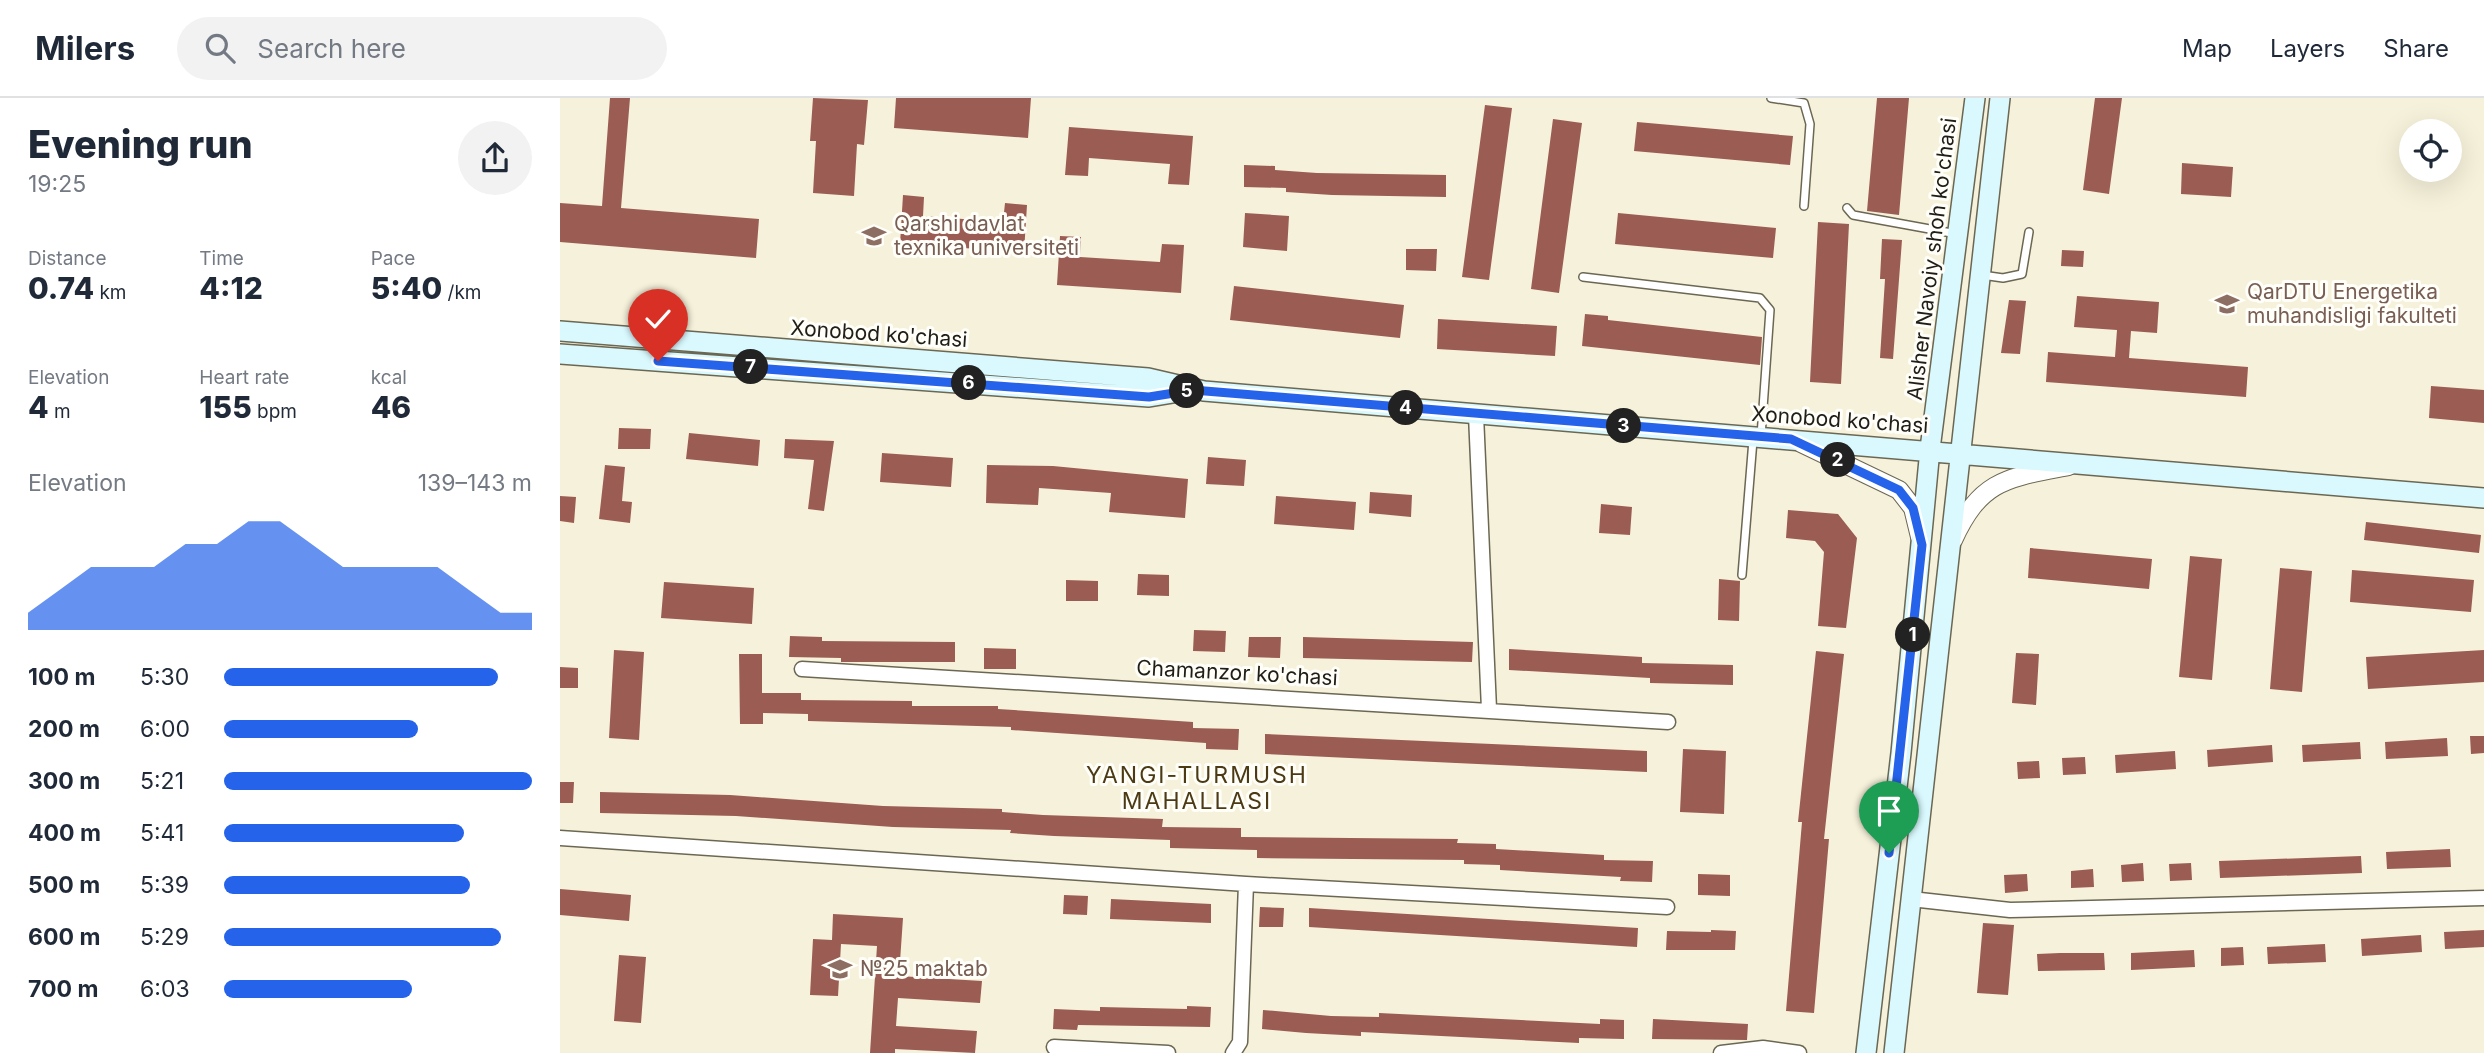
<!DOCTYPE html>
<html lang="en">
<head>
<meta charset="utf-8">
<style>
  :root { --surface:#fff; --page:#f2f2f3; --text:#1f2937; --muted:#747a83; --line:#e0e1e3; --accent:#2563eb }
  body { margin:0; font-family:Inter,sans-serif; background:var(--page); color:var(--text); height:100vh; display:flex; flex-direction:column; font-size:26px; white-space:nowrap }
  * { box-sizing:border-box; margin:0 }
  p { font-size:23px; color:var(--muted) }
  .icon { flex:none; width:38px; height:38px; fill:none; stroke:currentColor; stroke-width:2; stroke-linecap:round; stroke-linejoin:round }
  .map { position:relative; flex:1; overflow:hidden }
  .sheet { display:flex; flex-direction:column; background:var(--surface); width:560px }
  .sheet>* { flex:none }
  .fabs { position:absolute; left:1839px; top:21px; display:grid; gap:14px }
  .fabs a { display:grid; place-items:center; width:63px; height:63px; border-radius:50%; background:var(--surface); box-shadow:0 7px 28px #0002; font-size:35px }
  .pin { position:absolute; display:grid; place-items:center; width:60px; height:60px; color:#fff; margin:-72px -30px; border-radius:50% 50% 50% 0; rotate:-45deg; box-shadow:0 0 7px #0007 }
  .pin .icon { rotate:45deg }
  .km { position:absolute; width:35px; height:35px; margin:-18px; border-radius:50%; background:#222; color:#fff; font-size:19px; line-height:35px; text-align:center }
  .round { display:grid; place-items:center; flex:none; width:74px; height:74px; border-radius:37px; background:var(--page) }
  .summary { display:flex; align-items:center; justify-content:space-between; height:119px; padding:0 28px }
  h1 { font-size:38px; font-weight:800; line-height:52px }
  .metrics { display:grid; grid-template-columns:repeat(3,1fr); gap:10px; height:119px; padding:7px 28px }
  .metrics div { display:grid; align-content:center }
  .metrics b { font-size:30px; font-weight:800 }
  .metrics small { font-size:19px; font-weight:400 }
  .metrics p { font-size:19px }
  .chart { height:196px; padding:14px 28px }
  .chart p { display:flex; justify-content:space-between }
  .chart svg { width:100%; height:126px; margin-top:7px; fill:var(--accent); opacity:.7 }
  ul { padding:0 28px; list-style:none; font-size:23px }
  li { display:grid; grid-template-columns:112px 84px 1fr; align-items:center; height:52px }
  li i { height:18px; border-radius:9px; background:var(--accent) }
  header { display:flex; align-items:center; gap:42px; box-sizing:border-box; height:98px; padding:0 35px; background:var(--surface); border-bottom:2px solid var(--line) }
  header strong { font-size:33px }
  nav { display:flex; gap:38px; margin-inline-start:auto; font-size:24px }
  .search { width:490px; height:63px; background:var(--page); display:flex; align-items:center; gap:18px; box-sizing:border-box; padding:0 24px; border-radius:38px; color:var(--muted); font-size:26px }
  main { display:flex; flex:1; min-height:0 }
  .map>svg:first-child { display:block }
</style>
</head>
<body>
<header>
<strong>Milers</strong>
<div class="search"><svg class="icon" aria-label="search" viewBox="0 0 24 24"><circle cx="10" cy="10" r="6"/><path d="M15 15l6 6"/></svg>Search here</div>
<nav><a>Map</a><a>Layers</a><a>Share</a></nav>
</header>
<main>
<section class="sheet">
<div class="summary"><div><h1>Evening run</h1><p>19:25</p></div><a class="round"><svg class="icon" aria-label="share" viewBox="0 0 24 24"><path d="M12 15V3M7 8l5-5 5 5M5 13v7h14v-7"/></svg></a></div>
<div class="metrics">
<div><p>Distance</p><b>0.74<small> km</small></b></div>
<div><p>Time</p><b>4:12</b></div>
<div><p>Pace</p><b>5:40<small> /km</small></b></div>
</div>
<div class="metrics">
<div><p>Elevation</p><b>4<small> m</small></b></div>
<div><p>Heart rate</p><b>155<small> bpm</small></b></div>
<div><p>kcal</p><b>46</b></div>
</div>
<div class="chart"><p><span>Elevation</span>139–143 m</p>
<svg viewBox="0 0 160 44" preserveAspectRatio="none"><path d="M0 44V38L10 30L20 22L30 22L40 22L50 14L60 14L70 6L80 6L90 14L100 22L110 22L120 22L130 22L140 30L150 38L160 38V44z"/></svg>
</div>
<ul>
<li><b>100 m</b>5:30<i style="width:89%"></i></li>
<li><b>200 m</b>6:00<i style="width:63%"></i></li>
<li><b>300 m</b>5:21<i style="width:100%"></i></li>
<li><b>400 m</b>5:41<i style="width:78%"></i></li>
<li><b>500 m</b>5:39<i style="width:80%"></i></li>
<li><b>600 m</b>5:29<i style="width:90%"></i></li>
<li><b>700 m</b>6:03<i style="width:61%"></i></li>
</ul>
</section>
<div class="map">
<svg width="1924" height="955" viewBox="0 0 1924 955">
  <rect width="100%" height="100%" fill="#f6f1da"/>
  <!-- building -->
  <path fill="#9a5c53" d="M50,0h20l-9,110 138,11 -3,39 -196,-16v-39l42,3z
    M253,0l55,2 -4,45 -7,-1 -3,52 -41,-3 3,-52h-6z
    M336,0h135l-3,40 -134,-10z
    M1317,0h32l-10,117 -32,-4z
    M1535,0h27l-13,96 -26,-4z
    M925,7l27,3 -23,172 -27,-3z
    M993,21l29,4 -23,170 -28,-4z
    M1077,24l156,14 -3,29 -156,-14z
    M509,29l124,9 -4,49 -21,-1 2,-20 -81,-6 -1,18 -23,-1z
    M1622,65l51,4 -2,30 -50,-3z
    M684,67l31,1v4l42,3 129,2v22l-114,-2 -46,-3v-4l-42,-1z
    M343,97l21,2 -1,19 80,6 2,-19 22,2 -3,47 -124,-8z
    M685,115l44,3 -2,35 -44,-4z
    M1058,115l158,15 -3,30 -158,-14z
    M1258,124l31,2 -8,160 -31,-2z
    M500,138l21,1 -1,20 80,5 2,-18 22,1 -3,48 -124,-8z
    M1322,141l20,1 -9,119 -13,-1 5,-79h-5z
    M846,151h31l-1,22 -30,-1z
    M1502,152l22,1 -1,16 -22,-1z
    M674,188l170,19 -4,33 -170,-18z
    M1517,198l82,6 -2,31 -26,-2 -2,27 119,9 -2,30 -200,-15 2,-30 67,5 2,-27 -43,-3z
    M1449,202l17,1 -6,53 -19,-1z
    M1025,216l23,2v4l154,17 -2,28 -178,-19z
    M878,221l119,7 -2,30 -118,-7z
    M1871,288l53,4v33l-55,-5z
    M59,330l32,1 -1,20h-32z
    M129,335l71,7 -2,26 -72,-7z
    M225,341l49,2 -10,70 -16,-2 6,-49 -30,-2z
    M322,355l71,5 -2,29 -71,-5z
    M648,359l38,3 -2,26 -38,-2z
    M45,367l20,2 -3,34 10,1 -2,21 -31,-4z
    M427,367l66,1 135,13 -3,39 -76,-6 2,-19 -72,-5 -1,17 -52,-2z
    M810,394l42,3 -1,22 -42,-4z
    M0,398l16,1 -2,26 -14,-2z
    M716,398l80,6 -2,28 -80,-6z
    M1041,406l31,3 -2,28 -31,-2z
    M1228,412l50,4 19,24 -11,90 -28,-2 6,-74 -9,-11 -29,-3z
    M1806,424l115,13 -2,18 -115,-13z
    M1470,450l122,11 -3,30 -121,-11z
    M1630,458l32,3 -10,121 -33,-3z
    M1720,470l32,3 -10,121 -32,-3z
    M1792,472l122,10 -3,32 -121,-10z
    M578,476l31,1v21l-32,-1z
    M1159,481l21,2 -1,40 -21,-1z
    M506,482l32,1v20h-32z
    M104,484l90,6 -2,36 -91,-6z
    M634,532l32,1 -1,21 -32,-1z
    M230,538l32,1v4l133,1v20h-114v-4l-52,-1z
    M689,539h32l-1,21 -32,-1z
    M743,539l170,5 -1,20 -169,-4z
    M424,550l32,1v20h-32z
    M949,551l133,8v6l91,2v20l-83,-2v-5l-141,-8z
    M54,552l30,2 -5,88 -30,-2z
    M1924,552v32l-116,7 -2,-32z
    M1256,553l28,3 -20,185h5l-15,174 -28,-2 16,-189h-4z
    M1456,555l23,1 -3,51 -24,-2z
    M179,556h23v39h39v7l111,1v5h86v3l195,13v6l46,1 -1,21 -32,-1v-6l-195,-13v-3l-203,-6v-7l-45,-1v11h-23z
    M0,569l18,1v20h-18z
    M705,636l382,17v21l-382,-18z
    M1910,638h14v17l-13,1z
    M1887,640l1,18 -62,3 -1,-17z
    M1800,644l1,17 -58,3 -1,-17z
    M1712,647l1,17 -65,5 -1,-17z
    M1123,651l43,2 -2,63 -44,-2z
    M1615,653l1,18 -60,4 -1,-18z
    M1525,659l1,17 -23,1 -1,-17z
    M1479,663l1,17 -22,1 -1,-17z
    M0,684h14l-1,21h-13z
    M40,694l130,3 153,11 119,3v3l41,3 120,4 -1,8 79,1v9l217,2 -1,4 39,1v5l108,6v5l49,1 -1,21 -32,-1 1,-4 -121,-7v-5l-36,-1v-4l-207,-2v-8l-87,-2v-8l-116,-4 -44,-3 1,-3 -118,-3 -157,-11 -136,-3z
    M1890,751l1,18 -64,2 -1,-17z
    M1801,758l1,17 -142,5 -1,-17z
    M1583,765l1,18 -22,1 -1,-17z
    M1631,765l1,17 -22,1 -1,-17z
    M1533,771l1,18 -23,1v-17z
    M1138,776l32,1v21l-32,-1z
    M1467,776l1,17 -23,2 -1,-18z
    M0,791l71,6 -2,26 -69,-6z
    M504,797l24,1 -1,19 -24,-1z
    M551,801l100,5v19l-101,-4z
    M700,809l24,1 -1,19h-24z
    M749,810l329,20 -1,19 -328,-20z
    M273,816l70,4 -4,58 83,5 -2,22 -82,-5 -2,28 81,5 -2,22 -80,-4v4h-25l7,-107 -36,-2 -3,52 -28,-1 3,-56 19,1z
    M1423,825l31,2 -6,70 -31,-2z
    M1151,832l25,1 -1,19h-69l1,-19 44,1z
    M1924,832v17l-39,2 -1,-17z
    M1861,837l1,17 -60,4 -1,-17z
    M1765,846l1,18 -58,2 -1,-17z
    M1683,849l1,18 -23,1v-18z
    M1634,852l1,17 -64,3v-17z
    M1500,855h44l1,17 -67,1 -1,-17z
    M59,857l27,2 -5,66 -27,-2z
    M627,908l24,1 -1,20 -132,-2 -1,5 -24,-1 1,-20 46,2v-4l87,2z
    M703,912l68,6 48,1v-4l221,11v-5l24,1v19l-45,-1v5l-218,-11v4l-55,-3 -44,-4z
    M1093,921l95,5 -1,16 -95,-1z"/>
  <g fill="none" stroke-linecap="round" stroke-linejoin="round">
    <!-- service casing -->
    <g stroke="#6b6753" stroke-width="10">
      <path id="service" d="M1211,0l33,5 6,21 -6,82
        M1287,110l6,7 104,19
        M1422,177l21,3 19,-4 7,-42
        M1023,179l177,21 10,12 -9,126
        M1182,477l11,-135"/>
    </g>
    <!-- minor casing -->
    <g stroke="#6b6753" stroke-width="17">
      <path id="minor" d="M916,317l13,294
        M242,571l866,53
        M0,740l686,46 421,23
        M1351,801l99,11 474,-12
        M494,949l114,6
        M673,955l7,-11 6,-158
        M1161,955l42,-5 36,5"/>
    </g>
    <!-- tertiary casing -->
    <g stroke="#6b6753" stroke-width="20">
      <path id="tertiary" d="M1241,345l98,47 14,18 7,29
        M1393,442c28,-61 54,-62 116,-74"/>
    </g>
    <!-- secondary casing -->
    <g stroke="#6b6753" stroke-width="22">
      <path id="secondary" d="M0,233l588,47 56,13 1280,107
        M0,256l589,43 36,-6
        M1306,955l35,-300 29,-304 45,-351
        M1334,955l106,-955"/>
    </g>
    <!-- service -->
    <use href="#service" stroke="#fff" stroke-width="7"/>
    <!-- minor -->
    <use href="#minor" stroke="#fff" stroke-width="14"/>
    <!-- tertiary -->
    <use href="#tertiary" stroke="#fff" stroke-width="18"/>
    <!-- secondary -->
    <use href="#secondary" stroke="#d9f9fe" stroke-width="19"/>
  </g>
  <g fill="none" stroke-linecap="round" stroke-linejoin="round">
    <!-- route casing -->
    <g stroke="#fff" stroke-width="14">
      <path id="route" d="M98,263l491,36 44,-7 598,49 108,51 14,18 9,37 -33,308"/>
    </g>
    <!-- route -->
    <use href="#route" stroke="#2563eb" stroke-width="9"/>
  </g>
  <!-- icons -->
  <defs>
    <g id="university-bare" transform="scale(1.89)"><path d="M0-5L7-2L0 1L-7-2ZM-4 1L0 2.5L4 1V4Q0 6-4 4Z" fill="#8d6e63" stroke="#fffef9" stroke-width="2.5" paint-order="stroke"/></g>
    <g id="school-bare" transform="scale(1.89)"><path d="M0-5L7-2L0 1L-7-2ZM-4 1L0 2.5L4 1V4Q0 6-4 4Z" fill="#8d6e63" stroke="#fffef9" stroke-width="2.5" paint-order="stroke"/></g>
  </defs>
  <g fill-rule="evenodd">
    <use href="#university-bare" x="314" y="138"/>
    <use href="#university-bare" x="1667" y="206"/>
    <use href="#school-bare" x="280" y="871"/>
  </g>
  <g text-anchor="middle" stroke-width="6" stroke-linejoin="round" paint-order="stroke">
    <!-- education labels -->
    <g font-size="21" fill="#785e54" stroke="#fffef9" text-anchor="start">
      <text x="334" y="133">Qarshi davlat<tspan x="334" dy="24">texnika universiteti</tspan></text>
      <text x="1687" y="201">QarDTU Energetika<tspan x="1687" dy="24">muhandisligi fakulteti</tspan></text>
      <text x="300" y="878">№25 maktab</text>
    </g>
    <!-- street labels -->
    <g font-size="21" fill="#201e16" stroke="#fffef9">
      <text transform="translate(1372 161) rotate(-83)" y="7">Alisher Navoiy shoh ko'chasi</text>
      <text transform="translate(319 236) rotate(4)" y="7">Xonobod ko'chasi</text>
      <text transform="translate(1280 322) rotate(4)" y="7">Xonobod ko'chasi</text>
      <text transform="translate(677 575) rotate(3)" y="7">Chamanzor ko'chasi</text>
    </g>
    <!-- neighbourhood labels -->
    <g font-size="23" letter-spacing="2" fill="#4b3a13" stroke="#fffef9">
      <text x="637" y="685">YANGI-TURMUSH<tspan x="637" dy="26">MAHALLASI</tspan></text>
    </g>
  </g>
</svg>
<div class="fabs">
<a><svg class="icon" aria-label="locate" viewBox="0 0 24 24"><circle cx="12" cy="12" r="6"/><path d="M12 2v4M12 18v4M2 12h4M18 12h4"/></svg></a>
</div>
<div class="pin" style="left:1329px;top:755px;background:#1e9e55"><svg class="icon" aria-label="arrive" viewBox="0 0 24 24"><path d="M6 21V4h12l-3 4 3 4H6"/></svg></div>
<div class="pin" style="left:98px;top:263px;background:#d93025"><svg class="icon" aria-label="check" viewBox="0 0 24 24"><path d="M5 12l5 5 9-10"/></svg></div>
<b class="km" style="left:1353px;top:537px">1</b>
<b class="km" style="left:1278px;top:362px">2</b>
<b class="km" style="left:1064px;top:328px">3</b>
<b class="km" style="left:846px;top:310px">4</b>
<b class="km" style="left:627px;top:293px">5</b>
<b class="km" style="left:409px;top:285px">6</b>
<b class="km" style="left:191px;top:269px">7</b>
</div>
</main>
</body>
</html>
